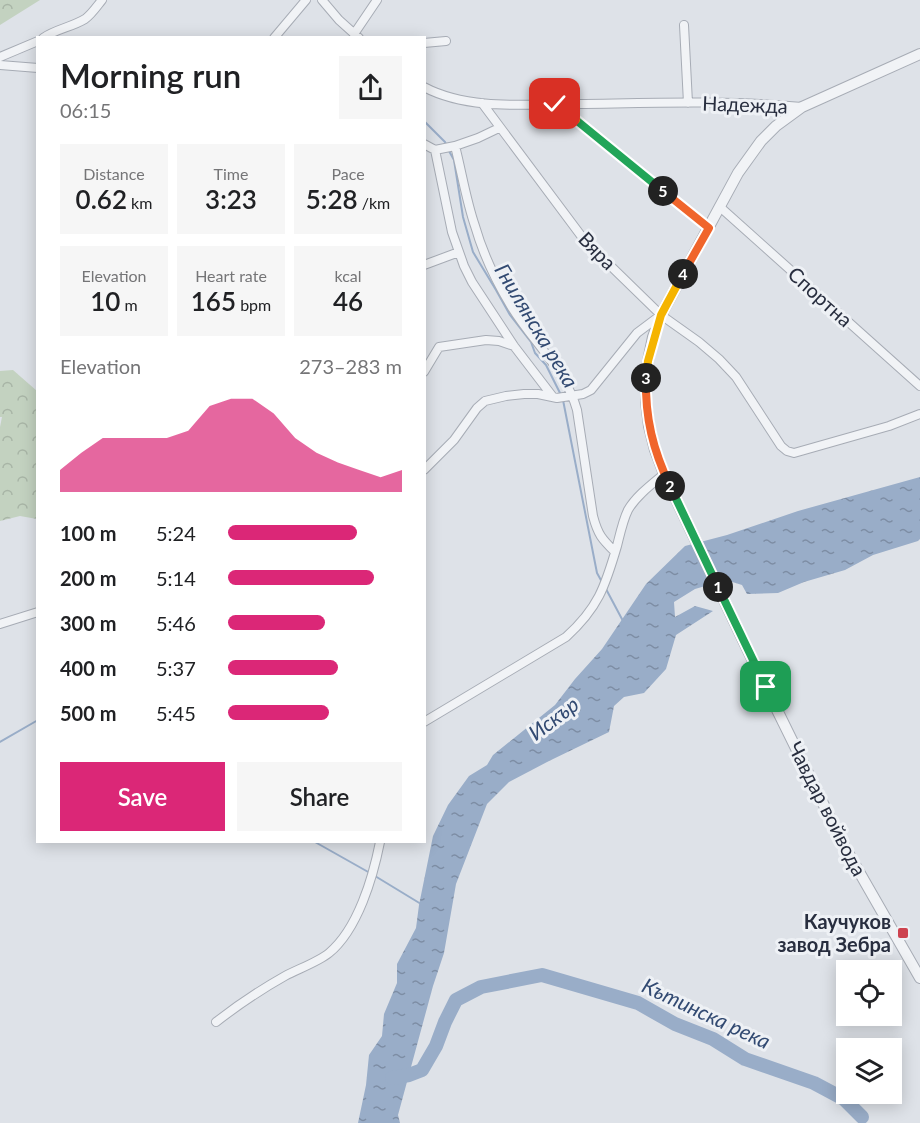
<!DOCTYPE html>
<html lang="en">
<head>
<meta charset="utf-8">
<style>
  :root { --surface:#fff; --page:#f6f6f6; --text:#202124; --muted:#757577; --accent:#db2777 }
  body { margin:0; font-family:Lato,sans-serif; background:var(--page); color:var(--text); height:100vh; display:flex; flex-direction:column; font-size:22px; white-space:nowrap }
  * { box-sizing:border-box; margin:0 }
  p { font-size:20px; color:var(--muted) }
  .icon { flex:none; width:33px; height:33px; fill:none; stroke:currentColor; stroke-width:2; stroke-linecap:round; stroke-linejoin:round }
  .map { position:relative; flex:1; overflow:hidden }
  .drawer { position:absolute; left:36px; top:36px; width:390px; height:807px; display:flex; flex-direction:column; background:var(--surface); border-radius:0px; box-shadow:0 3px 15px #0003 }
  .drawer>* { flex:none }
  .tools { position:absolute; left:836px; top:960px; display:grid; gap:12px }
  .tools a { display:grid; place-items:center; width:66px; height:66px; border-radius:0px; background:var(--surface); box-shadow:0 3px 15px #0003; font-size:30px }
  .pin { position:absolute; display:grid; place-items:center; width:51px; height:51px; color:#fff; margin:-26px; border-radius:12px; box-shadow:0 3px 9px #0006 }
  .km { position:absolute; width:30px; height:30px; margin:-15px; border-radius:50%; background:#222; color:#fff; font-size:16px; line-height:30px; text-align:center }
  .round { display:grid; place-items:center; flex:none; width:63px; height:63px; border-radius:0px; background:var(--page) }
  .head { display:flex; align-items:center; justify-content:space-between; height:102px; padding:0 24px }
  h1 { font-size:33px; font-weight:600; line-height:45px }
  .stats { display:grid; grid-template-columns:repeat(3,1fr); gap:9px; height:102px; padding:6px 24px }
  .stats div { display:grid; align-content:center; border-radius:0px; background:var(--page); text-align:center }
  .stats b { font-size:26px; font-weight:600 }
  .stats small { font-size:16px; font-weight:400 }
  .stats p { font-size:16px }
  .chart { height:168px; padding:12px 24px }
  .chart p { display:flex; justify-content:space-between }
  .chart svg { width:100%; height:108px; margin-top:6px; fill:var(--accent); opacity:.7 }
  .cta { display:flex; gap:12px; margin-top:auto; padding:12px 24px }
  .cta a { flex:1; height:69px; border-radius:0px; background:var(--accent); color:#fff; font-size:24px; font-weight:600; line-height:69px; text-align:center }
  .cta a+a { background:var(--page); color:var(--text) }
  ul { padding:0 24px; list-style:none; font-size:20px }
  li { display:grid; grid-template-columns:96px 72px 1fr; align-items:center; height:45px }
  li i { height:15px; border-radius:8px; background:var(--accent) }
  .map>svg:first-child { display:block }
</style>
</head>
<body>
<div class="map">
<svg width="920" height="1123" viewBox="0 0 920 1123">
  <defs>
    <pattern id="forest-crowns" width="20" height="18" patternUnits="userSpaceOnUse" patternTransform="scale(1.5)"><rect width="20" height="18" fill="#c3d2c0"/><path d="M2 6a3 3 0 1 1 6 0M12 15a3 3 0 1 1 6 0" fill="none" stroke="#a8b5a6"/></pattern>
    <pattern id="water-ripples" width="26" height="14" patternUnits="userSpaceOnUse" patternTransform="scale(1.5)"><rect width="26" height="14" fill="#99adc8"/><path d="M2 4q2-2 4 0t4 0M15 11q2-2 4 0t4 0" fill="none" stroke="#7d8da4"/></pattern>
  </defs>
  <rect width="100%" height="100%" fill="#dee2e8"/>
  <!-- forest -->
  <path fill="url(#forest-crowns)" d="M0,0h40l-40,25z
    M13,370l24,21 1,99 -2,1 2,2 -1,26 -17,-3 -20,5v-94l2,-10h-2v-46z"/>
  <!-- water -->
  <path fill="url(#water-ripples)" d="M920,477v62l-2,2 -45,14 -28,15 -41,12 -26,11 -31,1 -5,-9 -16,-5 -31,9 -21,13 1,15 20,-11 18,5 -37,24 -10,34 -22,24 -20,4 -10,9 -5,26 -60,29 -40,21 -22,22 -31,80 -12,69 -11,33 -35,129 2,8h-42l8,-38 3,-30 13,-19 2,-22 13,-31v-19l19,-36 3,-23 14,-69 15,-31 21,-29 18,-11 6,-10 62,-50 20,-26 27,-30 44,-65 39,-38 42,-11 71,-24z"/>
  <g fill="none" stroke-linecap="round" stroke-linejoin="round">
    <!-- stream -->
    <path stroke="#99adc8" stroke-width="2" d="M424,121l21,21 2,4
      M449,151l5,9 9,57 10,35 23,38 14,25 21,27 4,11 11,12 15,30
      M563,400l34,173 5,9
      M606,589l17,32
      M0,742l38,-22
      M315,842l55,31
      M375,876l46,28"/>
    <!-- river -->
    <path stroke="#99adc8" stroke-width="14" d="M392,1078l17,-3 13,-5 14,-24 9,-24 11,-22 25,-13 61,-12 96,28 37,21 38,15 32,20 69,24 30,16 18,18"/>
    <!-- minor casing -->
    <g stroke="#a7acb5" stroke-width="10">
      <path id="minor" d="M322,0l17,20 20,18
        M684,25l4,78
        M354,34l23,-34
        M43,38c13,-9 29,-11 42,-19 7,-5 12,-13 17,-19
        M274,38l32,-38
        M424,43l22,-2
        M0,57l38,-16
        M0,65l38,3
        M424,87c45,24 105,17 154,17 74,-1 150,-4 224,3
        M482,103l103,138 76,74 38,27 20,17 17,18 45,69 6,5 7,2 95,-27 31,-12
        M555,104l154,124
        M424,144l11,6
        M455,146l23,-8 21,-10
        M435,150l20,-4c7,27 11,54 20,80 8,28 21,55 36,80 21,35 55,64 66,104l16,106c5,19 9,23 22,36
        M435,150l17,82 12,34 8,16 42,64 39,51
        M720,207l200,179
        M424,265l35,-13
        M424,372l15,-25 47,-7 13,1 15,5
        M424,470l30,-30 23,-32 8,-7 21,-5 18,-2h14l19,4 26,-4 8,-4 46,-57 24,-18
        M0,624l38,-12
        M424,722l142,-85c32,-29 39,-50 51,-91 3,-12 6,-26 11,-36 8,-14 24,-26 36,-36
        M216,1022c22,-17 44,-32 69,-46 13,-7 33,-14 44,-23 29,-24 44,-76 51,-111"/>
    </g>
    <!-- tertiary casing -->
    <g stroke="#a7acb5" stroke-width="12">
      <path id="tertiary" d="M920,54l-118,53 -26,19 -15,15 -23,32 -77,142 -8,22 -5,24 -2,17v24l3,24 6,24 9,24 88,185 90,183 78,136"/>
    </g>
    <!-- minor -->
    <use href="#minor" stroke="#f1f3f6" stroke-width="8"/>
    <!-- tertiary -->
    <use href="#tertiary" stroke="#f1f3f6" stroke-width="10"/>
  </g>
  <g fill="none" stroke-linecap="round" stroke-linejoin="round">
    <!-- split-1 casing -->
    <g stroke="#fff" stroke-width="12">
      <path id="split-1" d="M718,587l48,100"/>
    </g>
    <!-- split-2 casing -->
    <g stroke="#fff" stroke-width="12">
      <path id="split-2" d="M670,486l48,101"/>
    </g>
    <!-- split-3 casing -->
    <g stroke="#fff" stroke-width="12">
      <path id="split-3" d="M646,378c-1,40 7,72 24,108"/>
    </g>
    <!-- split-4 casing -->
    <g stroke="#fff" stroke-width="12">
      <path id="split-4" d="M646,378l2,-17 13,-46 22,-41"/>
    </g>
    <!-- split-5 casing -->
    <g stroke="#fff" stroke-width="12">
      <path id="split-5" d="M663,191l46,37 -26,46"/>
    </g>
    <!-- split-6 casing -->
    <g stroke="#fff" stroke-width="12">
      <path id="split-6" d="M576,120l87,71"/>
    </g>
    <!-- split-7 casing -->
    <g stroke="#fff" stroke-width="12">
      <path id="split-7" d="M555,104l21,16"/>
    </g>
    <!-- split-1 -->
    <use href="#split-1" stroke="#22a559" stroke-width="8"/>
    <!-- split-2 -->
    <use href="#split-2" stroke="#22a559" stroke-width="8"/>
    <!-- split-3 -->
    <use href="#split-3" stroke="#f0652b" stroke-width="8"/>
    <!-- split-4 -->
    <use href="#split-4" stroke="#f5b400" stroke-width="8"/>
    <!-- split-5 -->
    <use href="#split-5" stroke="#f0652b" stroke-width="8"/>
    <!-- split-6 -->
    <use href="#split-6" stroke="#22a559" stroke-width="8"/>
    <!-- split-7 -->
    <use href="#split-7" stroke="#f5b400" stroke-width="8"/>
  </g>
  <!-- markers -->
  <rect fill="#cd434f" stroke="#eef1f5" stroke-width="2" x="897" y="927" width="12" height="12" rx="3"/>
  <g text-anchor="middle" stroke-width="6" stroke-linejoin="round" paint-order="stroke">
    <!-- street labels -->
    <g font-size="20" fill="#282e3f" stroke="#eef1f5">
      <text transform="translate(745 105) rotate(2)" y="7">Надежда</text>
      <text transform="translate(597 251) rotate(46)" y="7">Вяра</text>
      <text transform="translate(820 297) rotate(42)" y="7">Спортна</text>
      <text transform="translate(827 809) rotate(63)" y="7">Чавдар войвода</text>
    </g>
    <!-- poi labels -->
    <g font-size="20" font-weight="bold" fill="#282e3f" stroke="#eef1f5" text-anchor="end">
      <text x="891" y="929">Каучуков<tspan x="891" dy="23">завод Зебра</tspan></text>
    </g>
    <!-- water labels -->
    <g font-size="21" font-style="italic" fill="#324a72" stroke="#eef1f5">
      <text transform="translate(536 326) rotate(59)" y="7">Гнилянска река</text>
      <text transform="translate(554 719) rotate(-37)" y="7">Искър</text>
      <text transform="translate(706 1014) rotate(25)" y="7">Кътинска река</text>
    </g>
  </g>
</svg>
<div class="tools">
<a><svg class="icon" aria-label="locate" viewBox="0 0 24 24"><circle cx="12" cy="12" r="6"/><path d="M12 2v4M12 18v4M2 12h4M18 12h4"/></svg></a>
<a><svg class="icon" aria-label="layers" viewBox="0 0 24 24"><path d="M12 4l9 5-9 5-9-5zM3 14l9 5 9-5"/></svg></a>
</div>
<div class="pin" style="left:766px;top:687px;background:#1e9e55"><svg class="icon" aria-label="arrive" viewBox="0 0 24 24"><path d="M6 21V4h12l-3 4 3 4H6"/></svg></div>
<div class="pin" style="left:555px;top:104px;background:#d93025"><svg class="icon" aria-label="check" viewBox="0 0 24 24"><path d="M5 12l5 5 9-10"/></svg></div>
<b class="km" style="left:718px;top:587px">1</b>
<b class="km" style="left:670px;top:486px">2</b>
<b class="km" style="left:646px;top:378px">3</b>
<b class="km" style="left:683px;top:274px">4</b>
<b class="km" style="left:663px;top:191px">5</b>
<section class="drawer">
<div class="head"><div><h1>Morning run</h1><p>06:15</p></div><a class="round"><svg class="icon" aria-label="share" viewBox="0 0 24 24"><path d="M12 15V3M7 8l5-5 5 5M5 13v7h14v-7"/></svg></a></div>
<div class="stats">
<div><p>Distance</p><b>0.62<small> km</small></b></div>
<div><p>Time</p><b>3:23</b></div>
<div><p>Pace</p><b>5:28<small> /km</small></b></div>
</div>
<div class="stats">
<div><p>Elevation</p><b>10<small> m</small></b></div>
<div><p>Heart rate</p><b>165<small> bpm</small></b></div>
<div><p>kcal</p><b>46</b></div>
</div>
<div class="chart"><p><span>Elevation</span>273–283 m</p>
<svg viewBox="0 0 160 44" preserveAspectRatio="none"><path d="M0 44V35L10 28L20 22L30 22L40 22L50 22L60 19L70 9L80 6L90 6L100 12L110 22L120 28L130 32L140 35L150 38L160 35V44z"/></svg>
</div>
<ul>
<li><b>100 m</b>5:24<i style="width:74%"></i></li>
<li><b>200 m</b>5:14<i style="width:84%"></i></li>
<li><b>300 m</b>5:46<i style="width:56%"></i></li>
<li><b>400 m</b>5:37<i style="width:63%"></i></li>
<li><b>500 m</b>5:45<i style="width:58%"></i></li>
</ul>
<div class="cta"><a>Save</a><a>Share</a></div>
</section>
</div>
</body>
</html>
